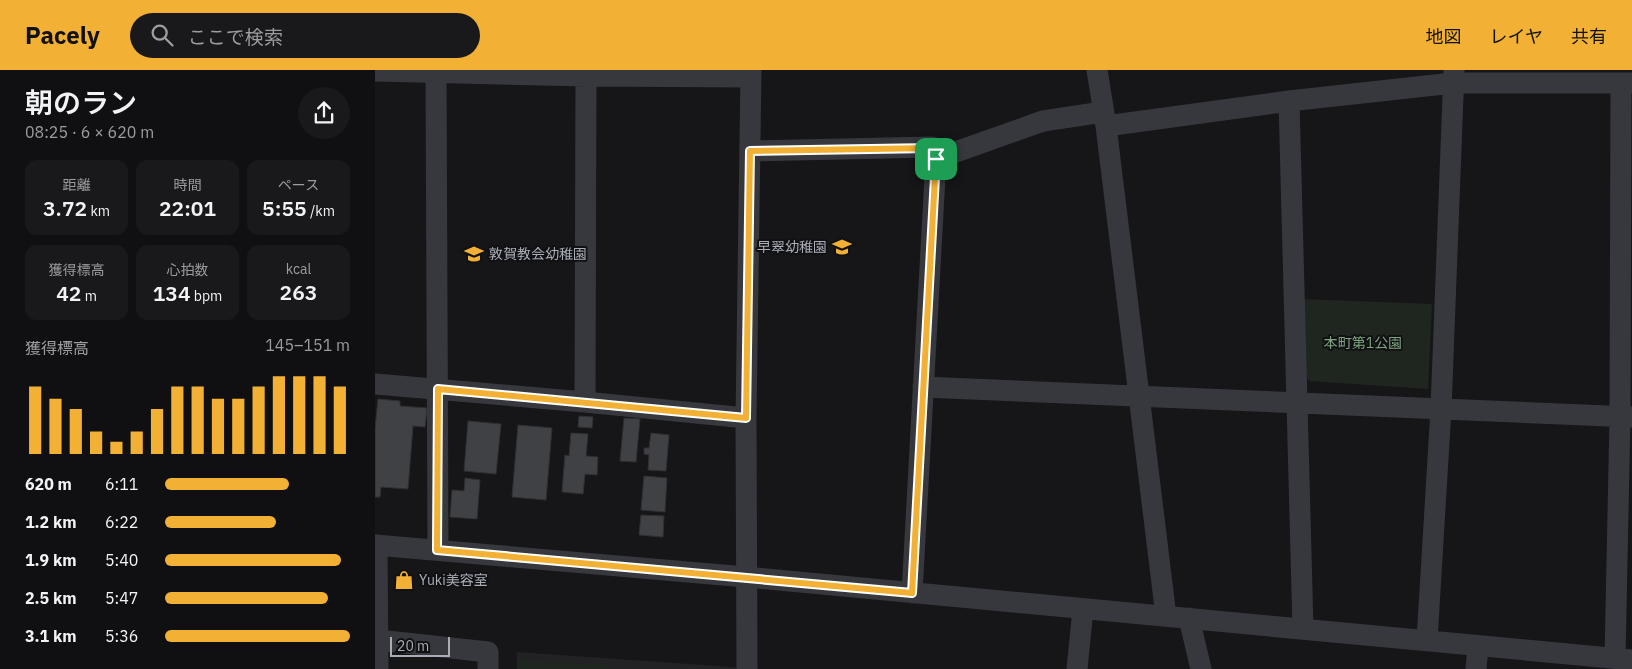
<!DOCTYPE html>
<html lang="ja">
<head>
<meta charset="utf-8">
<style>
  :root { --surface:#101012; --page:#19191b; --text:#f1f3f6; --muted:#9c9d9f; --accent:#f2b134 }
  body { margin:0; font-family:"IBM Plex Sans","Noto Sans JP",sans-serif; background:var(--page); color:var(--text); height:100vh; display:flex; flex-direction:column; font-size:19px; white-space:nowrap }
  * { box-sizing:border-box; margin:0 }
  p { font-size:16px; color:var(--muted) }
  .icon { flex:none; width:28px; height:28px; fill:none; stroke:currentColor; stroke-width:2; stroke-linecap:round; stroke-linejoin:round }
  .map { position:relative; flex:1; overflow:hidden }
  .sheet { display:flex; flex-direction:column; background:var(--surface); width:375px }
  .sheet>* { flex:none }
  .scale { position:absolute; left:15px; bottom:12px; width:60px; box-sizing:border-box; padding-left:5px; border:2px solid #a8adb8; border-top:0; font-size:14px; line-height:18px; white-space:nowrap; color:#a8adb8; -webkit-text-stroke:4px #111113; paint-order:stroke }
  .pin { position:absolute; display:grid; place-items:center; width:42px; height:42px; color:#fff; margin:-21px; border-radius:10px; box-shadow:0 2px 8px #0006 }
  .round { display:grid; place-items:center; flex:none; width:52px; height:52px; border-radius:26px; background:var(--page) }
  .headline { display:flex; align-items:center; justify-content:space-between; height:85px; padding:0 25px }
  h1 { font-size:28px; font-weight:600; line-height:38px }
  .figures { display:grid; grid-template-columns:repeat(3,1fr); gap:8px; height:85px; padding:5px 25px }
  .figures div { display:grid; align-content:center; border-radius:12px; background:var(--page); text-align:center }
  .figures b { font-size:21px; font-weight:600 }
  .figures small { font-size:14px; font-weight:400 }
  .figures p { font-size:14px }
  .chart { height:140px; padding:10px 25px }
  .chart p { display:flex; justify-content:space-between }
  .chart svg { width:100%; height:90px; margin-top:5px; stroke:var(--accent); stroke-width:6 }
  ul { padding:0 25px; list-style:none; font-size:16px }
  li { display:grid; grid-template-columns:80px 60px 1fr; align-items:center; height:38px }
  li i { height:12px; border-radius:6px; background:var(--accent) }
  header { display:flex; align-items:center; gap:30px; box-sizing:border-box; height:70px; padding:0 25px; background:var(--accent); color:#111 }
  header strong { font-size:24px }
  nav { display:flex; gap:28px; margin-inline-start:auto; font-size:18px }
  .search { width:350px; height:45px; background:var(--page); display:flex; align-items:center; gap:12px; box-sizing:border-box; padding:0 18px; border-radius:28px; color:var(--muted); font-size:19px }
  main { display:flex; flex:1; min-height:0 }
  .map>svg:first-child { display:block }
</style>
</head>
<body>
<header>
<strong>Pacely</strong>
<div class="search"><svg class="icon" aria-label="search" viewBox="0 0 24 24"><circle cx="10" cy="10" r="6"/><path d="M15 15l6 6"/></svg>ここで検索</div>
<nav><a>地図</a><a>レイヤ</a><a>共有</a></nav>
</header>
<main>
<section class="sheet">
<div class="headline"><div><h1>朝のラン</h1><p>08:25 · 6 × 620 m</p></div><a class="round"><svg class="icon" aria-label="share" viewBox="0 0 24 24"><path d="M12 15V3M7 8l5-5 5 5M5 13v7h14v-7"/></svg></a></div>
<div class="figures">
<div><p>距離</p><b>3.72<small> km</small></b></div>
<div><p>時間</p><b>22:01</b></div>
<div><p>ペース</p><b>5:55<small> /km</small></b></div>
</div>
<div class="figures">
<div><p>獲得標高</p><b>42<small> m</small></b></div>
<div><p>心拍数</p><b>134<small> bpm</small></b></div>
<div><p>kcal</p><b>263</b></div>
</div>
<div class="chart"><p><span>獲得標高</span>145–151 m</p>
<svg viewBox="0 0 160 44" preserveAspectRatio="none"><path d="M5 44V11M15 44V17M25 44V22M35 44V33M45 44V38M55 44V33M65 44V22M75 44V11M85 44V11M95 44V17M105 44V17M115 44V11M125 44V6M135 44V6M145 44V6M155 44V11"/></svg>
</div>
<ul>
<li><b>620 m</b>6:11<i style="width:67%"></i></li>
<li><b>1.2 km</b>6:22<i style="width:60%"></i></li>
<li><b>1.9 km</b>5:40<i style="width:95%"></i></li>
<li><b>2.5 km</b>5:47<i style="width:88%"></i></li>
<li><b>3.1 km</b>5:36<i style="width:100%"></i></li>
</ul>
</section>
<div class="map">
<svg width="1257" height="599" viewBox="0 0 1257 599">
  <rect width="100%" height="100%" fill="#161618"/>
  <!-- built -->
  <path fill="#222225" d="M142,582l230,16 14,1h-244z"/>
  <!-- green -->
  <path fill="#1e261f" d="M926,229l131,5 -4,85 -119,-8 -5,-7z
    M142,589l91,6v4h-91z"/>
  <!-- building -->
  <path fill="#404145" stroke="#303034" d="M3,329l22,2v5l27,2 -2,19 -12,-1 -5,63 -27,-2 -1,10h-5v-68z
    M204,346l14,1 -1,11 -14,-1z
    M249,348l16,1 -4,43 -16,-1z
    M93,351l33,3 -5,50 -32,-3z
    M143,355l34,3 -6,72 -34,-3z
    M196,363l17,1 -2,22 12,1 -1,18 -12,-1 -2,20 -21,-2 3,-37 4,1z
    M276,363l18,2 -3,36 -18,-1 1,-15 -5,-1v-6h5z
    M269,406l23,2 -2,34 -24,-2z
    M90,408l15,2 -3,39 -27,-2 2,-27 12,1z
    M266,445l23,1 -1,21 -24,-2z"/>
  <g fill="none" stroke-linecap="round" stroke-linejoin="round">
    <!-- minor -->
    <path stroke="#37383d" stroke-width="21" d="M61,0l2,480
      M722,0l9,56 60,490
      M0,1l211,5 165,1
      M914,31l14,528
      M731,56l183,-25 164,-18h179
      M375,81l182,-4 4,12 -24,434
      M561,89l107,-38 60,-9
      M0,314l210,18 161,16
      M548,317l709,30
      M210,332l1,-326
      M0,475l371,32 886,83
      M2,475l1,124
      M814,548l12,51
      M3,570l110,12v17
      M1052,570l14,-231 13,-339
      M1240,588l5,-241 1,-334
      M372,598l-1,-250 5,-348
      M702,599l6,-60
      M1101,599l2,-23"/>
  </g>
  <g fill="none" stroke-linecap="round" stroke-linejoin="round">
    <!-- route casing -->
    <g stroke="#fff" stroke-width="10">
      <path id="route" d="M557,78l4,11 -24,434 -475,-43 1,-161 308,29 4,-267z"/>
    </g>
    <!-- route -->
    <use href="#route" stroke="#f2b134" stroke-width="6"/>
  </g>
  <!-- icons -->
  <defs>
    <g id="school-bare" transform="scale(1.5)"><path d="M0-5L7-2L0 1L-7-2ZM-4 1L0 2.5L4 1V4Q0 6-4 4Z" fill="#f2b134" stroke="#111113" stroke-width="2.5" paint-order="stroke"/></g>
    <g id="shop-bare" transform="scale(1.5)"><path d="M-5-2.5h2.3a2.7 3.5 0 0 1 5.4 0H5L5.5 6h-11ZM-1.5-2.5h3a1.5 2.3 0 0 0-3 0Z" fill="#f2b134" stroke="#111113" stroke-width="2.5" paint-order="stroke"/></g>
  </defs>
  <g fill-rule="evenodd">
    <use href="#school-bare" x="467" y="177"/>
    <use href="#school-bare" x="99" y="184"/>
    <use href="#shop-bare" x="29" y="510"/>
  </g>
  <g text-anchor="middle" stroke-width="4" stroke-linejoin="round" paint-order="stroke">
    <!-- poi labels -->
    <g font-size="14" fill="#a8adb8" stroke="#111113" text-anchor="start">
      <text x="452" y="182" text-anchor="end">早翠幼稚園</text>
      <text x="114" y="189">敦賀教会幼稚園</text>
      <text x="44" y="515">Yuki美容室</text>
    </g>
    <!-- park labels -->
    <g font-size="14" fill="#7fa381" stroke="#111113">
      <text x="988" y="278">本町第1公園</text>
    </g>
  </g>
</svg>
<div class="scale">20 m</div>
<div class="pin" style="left:561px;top:89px;background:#1e9e55"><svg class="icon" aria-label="arrive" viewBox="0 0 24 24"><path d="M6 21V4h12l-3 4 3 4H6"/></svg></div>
</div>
</main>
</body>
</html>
